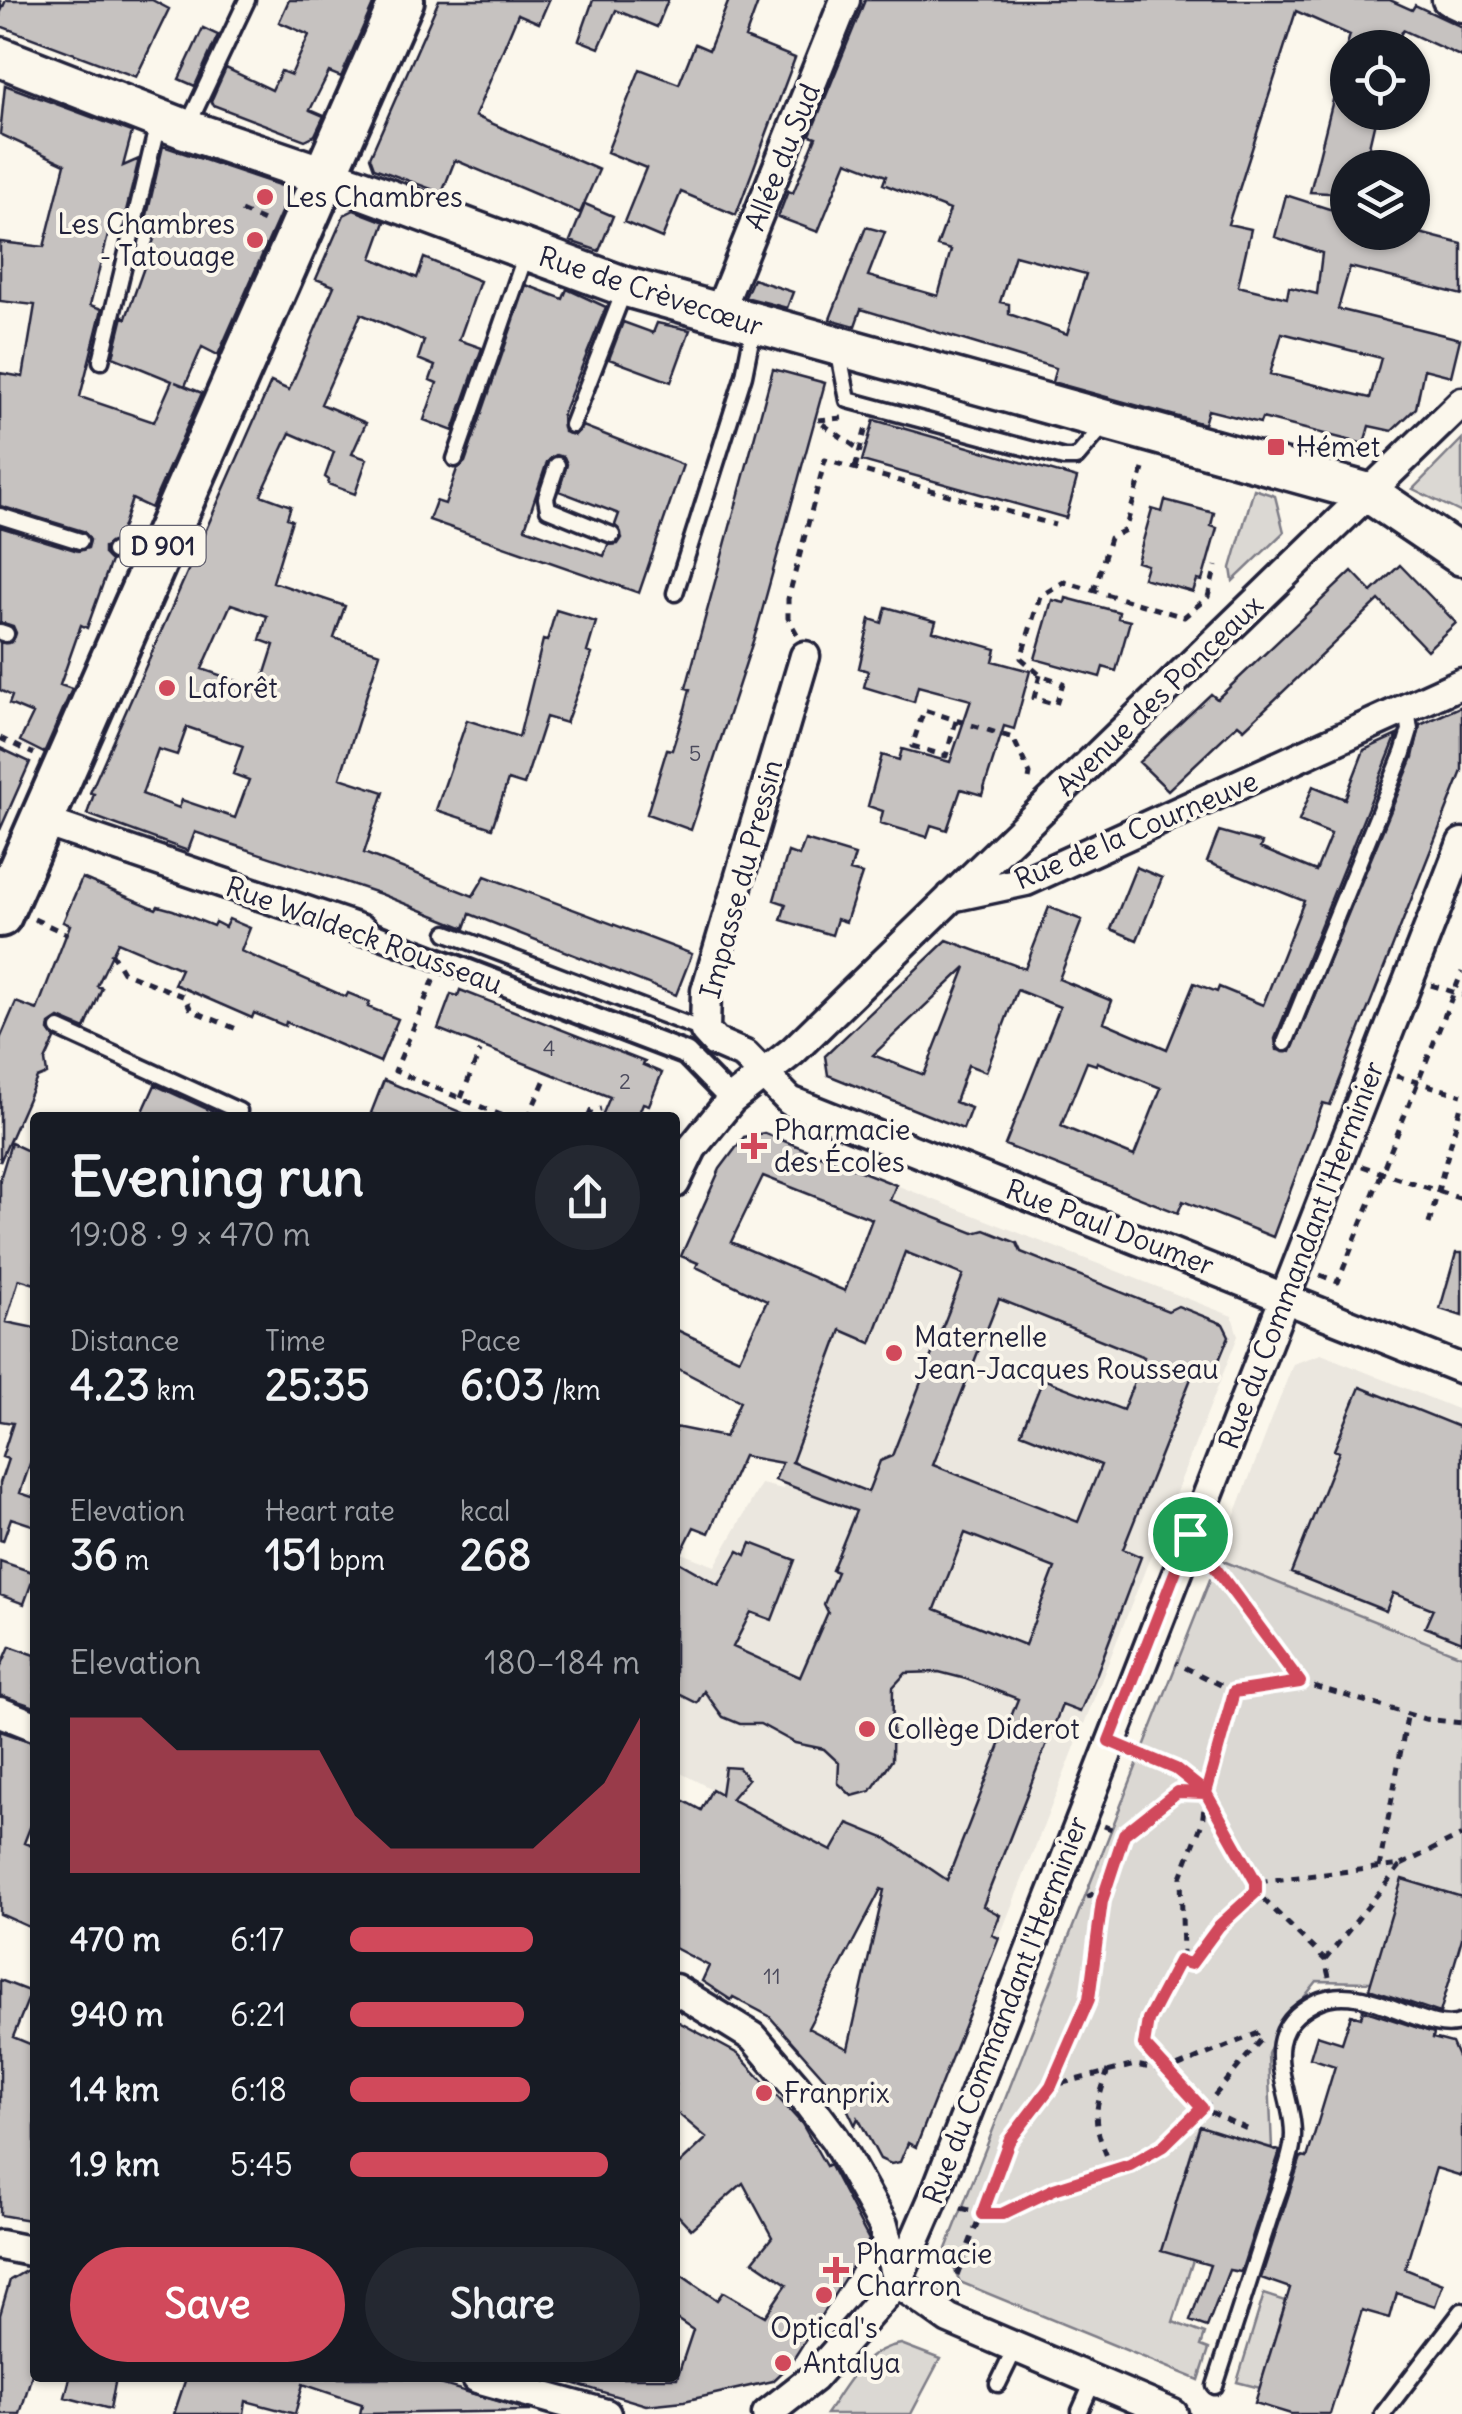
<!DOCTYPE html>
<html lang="en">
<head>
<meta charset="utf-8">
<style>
  :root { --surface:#171b24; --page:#242831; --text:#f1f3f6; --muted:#9ea1a6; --accent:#d1495b }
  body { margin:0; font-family:Delius,sans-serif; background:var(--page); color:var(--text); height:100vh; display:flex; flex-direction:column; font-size:38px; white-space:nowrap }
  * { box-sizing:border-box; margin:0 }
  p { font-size:32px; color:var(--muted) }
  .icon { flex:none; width:55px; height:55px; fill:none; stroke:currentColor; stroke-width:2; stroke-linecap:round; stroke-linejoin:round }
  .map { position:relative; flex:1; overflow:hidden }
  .sheet { position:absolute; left:30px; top:1112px; width:650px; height:1270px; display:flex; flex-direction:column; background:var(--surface); border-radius:10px; box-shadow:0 2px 8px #0004 }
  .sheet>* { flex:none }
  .fabs { position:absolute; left:1330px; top:30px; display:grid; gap:20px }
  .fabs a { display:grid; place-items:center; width:100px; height:100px; border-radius:50%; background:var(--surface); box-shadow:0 2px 8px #0004; font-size:50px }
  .pin { position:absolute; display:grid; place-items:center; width:85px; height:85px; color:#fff; margin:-42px; border:5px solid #fff; border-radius:50%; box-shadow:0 2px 10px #0007 }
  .round { display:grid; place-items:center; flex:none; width:105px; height:105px; border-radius:52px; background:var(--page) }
  .head { display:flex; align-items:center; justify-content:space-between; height:170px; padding:0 40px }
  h1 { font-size:55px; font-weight:700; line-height:75px }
  .stats { display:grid; grid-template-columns:repeat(3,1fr); gap:15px; height:170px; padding:10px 40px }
  .stats div { display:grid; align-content:center }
  .stats b { font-size:42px; font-weight:700 }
  .stats small { font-size:28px; font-weight:400 }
  .stats p { font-size:28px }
  .chart { height:280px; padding:20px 40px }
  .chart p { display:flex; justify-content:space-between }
  .chart svg { width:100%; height:180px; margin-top:10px; fill:var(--accent); opacity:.7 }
  .button { display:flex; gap:20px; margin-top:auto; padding:20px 40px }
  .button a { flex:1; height:115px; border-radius:60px; background:var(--accent); color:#fff; font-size:40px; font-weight:700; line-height:115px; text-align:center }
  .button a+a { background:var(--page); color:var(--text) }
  ul { padding:0 40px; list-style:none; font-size:32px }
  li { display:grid; grid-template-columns:160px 120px 1fr; align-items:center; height:75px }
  li i { height:25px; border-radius:12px; background:var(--accent) }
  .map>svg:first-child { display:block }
</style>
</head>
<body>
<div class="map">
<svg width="1462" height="2414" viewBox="0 0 1462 2414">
  <rect width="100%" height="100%" fill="#fbf7ec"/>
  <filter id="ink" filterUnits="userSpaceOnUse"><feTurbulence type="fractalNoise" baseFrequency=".01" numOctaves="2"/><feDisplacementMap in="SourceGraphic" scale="20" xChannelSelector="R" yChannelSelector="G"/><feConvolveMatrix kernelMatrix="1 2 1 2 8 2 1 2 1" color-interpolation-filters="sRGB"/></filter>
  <g filter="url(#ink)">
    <!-- built -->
    <path fill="#ebe7df" d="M896,1185l336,131 6,20 -239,602 -324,-168v-206l6,-11 34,13 46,-82 22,5z
      M1321,1354l141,57v245l-244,-97 75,-195z"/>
    <!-- green -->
    <path fill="#dbd8d3" stroke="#7e7d87" stroke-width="2.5" d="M1462,439v74l-49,-24z
      M1254,489l21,7 9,36 -51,49 -2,-13z
      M1218,1559l244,97v241l-91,85 -54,-1 -38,48 -11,25 4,94 -73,-21 -37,123 31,10 -20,62 32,12 -4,12 8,3 -10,31 -239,-98 -14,-33z
      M1264,2294l22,7 -26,87 -23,-6z
      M901,2344l39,15 -29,55h-85c21,-30 36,-64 75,-70z"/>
    <!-- building -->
    <path fill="#c6c2c0" stroke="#22223b" stroke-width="2.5" fill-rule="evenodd" d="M0,0l2,9 4,-9h146l17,9 -33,68 -136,-51z
      M289,0h86l-34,77 -12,-5 -19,38 14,6 -9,19 -10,5 -92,-35 -2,-4 15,-33 46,22 9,-19 10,4 18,-40 -30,-13z
      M439,0h110l-10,23 -21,-9 -43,102 124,54 -19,43 -125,-53 -13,33 -68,-25 -4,-11z
      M593,0h75l-11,27 -41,-17 -17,38 -20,-8z
      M729,0h30l-14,38 50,20 -59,157 -55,-23 -19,46 -38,-16 22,-54 -39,-16 33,-83 39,15 16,-40 14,6z
      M865,0h525l22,10 3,-5 47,22v30l-59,-27 -6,11 -5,-2 -2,9h-44l4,-13 -54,-24 -68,213 23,5 -13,57 49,12 2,-11 28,7 5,-41 -47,-16 11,-42 62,20v17h68l46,12v51l-112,-28 -12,42 122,30 -9,37 -27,-7 -8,39 -24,23 -23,-5 -5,18 -102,-26 -2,5 -52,-13 -4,14 -152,-42 4,-14 -195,-59 -6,17 -25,-7 36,-92 19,5 -17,44 70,20 13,-46 -14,-4 13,-36 -67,-26 3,-8 -39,-15 -29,71 -40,-15 10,-26 5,2 23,-56 -6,-2zM1015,255l71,19 -19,60 -58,-20v-10l-9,-2zM1282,333l99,25 -11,40 -100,-24z
      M203,28l15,7 -23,51 -16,-7z
      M1340,72l8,1v39h29l-13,56h-16v26l-38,-2z
      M5,85l127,47 -9,34 16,-7 -15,60 -11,-3 -23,89 12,4 -22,88 74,25 18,-41 -59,-24 10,-41 3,2 32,-90 -13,-4 18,-78 125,42 2,4 -72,163 -16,-8 -17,39 -10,-4 27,11 -51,115 -19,-9 -14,42 -14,6v7l7,7 -24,67 -6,-3 -21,60 12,4 -28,64 -24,-12 13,-27 -24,-10 3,-8 -12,-6v-47l12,-1 4,-9 -3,-7 -13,-4v-95l78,24 10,-3 2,-8 -7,-9 -83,-25v-133l23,4 12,-72 -35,-4v-59l44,5 21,-83 -65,-30z
      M585,204l28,12 -14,35 -29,-10z
      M354,210l31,12 -13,36 45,20 7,-20 56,23 -21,59 23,8 -29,83 -29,-11 13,-37 -7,-3 5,-14 -17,-7 6,-18 -63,-27 -40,90 45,19 -14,31 15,5 -12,35 -27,-10 1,-4 -4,-3 9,-25 -44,-19 -29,62 30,11 -4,12 5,2 -19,62 72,24 -11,32 46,15 -40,125 44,14 -20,61 109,43 12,-20 207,78 -16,41 -206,-81 -5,14 -84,-34 -186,-62 -7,19 -101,-37 7,-20 -4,-1 181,-411 18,8 45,-104 -18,-7 28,-64zM231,604l36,12 -7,24 14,5 -14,44 -58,-20zM187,727l56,19 -10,28 16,6 -14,38 -53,-18 -3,8 -37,-14 16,-45 19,6z
      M753,279l40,13 -6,16 -42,-11z
      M526,285l37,14 4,-10 39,18 -44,109 2,16 11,3 8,-9 100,39 -44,128 -210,-73 7,-19 9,3 12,-35 8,-7zM556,455l8,2 3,7 -8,27 60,23 -4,11 7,13 -4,6 -10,1 -4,11 -79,-28 22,-66z
      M623,322l30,11 4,-10 33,7 -19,52 -62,-23z
      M773,369l52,14 -68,246 -66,201 -44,-16 20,-65 5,1 13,-41 5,-20 -4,-1z
      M874,420l203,58 -11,40 -204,-57z
      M1165,500l49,13 -3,13 6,2 -15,53 -5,-1 -4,12 -50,-14 4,-13 -10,-3 15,-53 10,3z
      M1400,565l56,58 -29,27 -48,-50 -135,129 -6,-5 -70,66 -29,-28 72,-68 6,5 135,-128 20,21z
      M1066,598l53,14 -1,6 12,3 -14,50 -13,-4 -3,10 -65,-18 17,-59 13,3z
      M886,607l50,14 -3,10 63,18 -3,12 37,10 -16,58 -10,-3 -22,69 -21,-6 -14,41 -16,-5 -4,12 -47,-14 3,-12 -15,-5 14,-51 17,5 3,-11 48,13 21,-62 -53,-14 -4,16 -50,-15 4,-16 -9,-3 11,-49 12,4z
      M556,610l40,12 -9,30 5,2 -26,69 -20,-6 -22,68 -16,-5 -16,48 -56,-18 31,-90 52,17 24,-97 4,1z
      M1462,706v65l-132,334 -7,-2 -50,134 -90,-36 -5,12 -173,-68 55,-138 -43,-17 -31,82 -18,-7 -13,37 16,6 -8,21 -135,-54 -3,-19 122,-116 78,29 24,-62 33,13 -23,59 53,22 -8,21 63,27 27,-66 23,9 2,-5 44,18 41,-104 -97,-39 12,-31 43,12 -2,5 56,23 15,-37 -32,-13 14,-35 32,13 19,-49 33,-15 -122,304 2,11 14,2 122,-295 7,-32zM966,967l-42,108 -51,-20zM1087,1062l9,3 1,-3 64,26 -27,68 -73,-30z
      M0,748l30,14 -30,68z
      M805,840l50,15 -5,16 12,3 -16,48 -9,-3 -5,16 -51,-15 5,-16 -12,-4 14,-48 11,4z
      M1136,867l26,11 -25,62 -26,-11z
      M82,878l74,31 2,-3 15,4 40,16 2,-4 10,5 4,-8 21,9 -9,23 105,46 2,-4 22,9 -2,5 30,12 -18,43 -94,-40 -1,4 -31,-13 -2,5 -78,-34 7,-15 -63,-27 -21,44 5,2 -17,41 -26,-11 -9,6 -1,7 6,8 -10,22 2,13 -10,4 -37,84v-123l16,-37 21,8 33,-85 -7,-3z
      M460,990l185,72 -2,3 19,8 -13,32 -6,-2 -6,15h-36l9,-21 -172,-68 13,-35 7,2z
      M384,1080l88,37v1h-90l-11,-5z
      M155,1085l72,33h-87z
      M764,1133l132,52 -6,15 84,33 11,-3 32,13 4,9 147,59 10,-5 45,18 6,12 -12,29 -25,11 -69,173 18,8 -44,116 -17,39 -18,-7 -79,201 17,9 -8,20 7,3 -83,209 -8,-4 -8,19 -9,2 -11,-5 -22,-41 -3,7 -13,-27 -73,-82 -36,-19 -2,3 -29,-19 7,-15 -34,-18v-152l26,14 11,-21 9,5 4,-27 14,1 9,11 -17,20 101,52 16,-28 39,16 60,41 71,-181 -52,-20 -27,-7 -33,1 -13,14 -1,73 -21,31 -19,5 -14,-13 1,-20 -15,-14 -29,-6 -35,-19h-20l-17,-7 -19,-26 -7,12 -22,-11v-265l50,10 15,-36 -65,-34v-38l64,30 28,-58 -71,-34 2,-4 -17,-7 39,-87 24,-32zM763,1176l109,43 -27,72 -114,-49zM905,1252l58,23 -71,181 -12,5 -12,31 -76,-30 49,-132 30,13zM999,1299l145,58 -21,53 -80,-31 -22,54 80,32 -23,57 -145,-57zM743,1456l39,7 -7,17 81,31 -24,59 5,2 -13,32 4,8 -28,65 -67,-30 18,-35 21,8 23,-60 -44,-17 -5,12 -8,-4 -19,34 -42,-24 17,-34 15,6zM965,1533l90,35 -30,77 -90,-36zM881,1889l3,1 -36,159 -40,-21z
      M11,1143l24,11v130l-16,-5 -13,43 29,6v121l-15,44 15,5v28l-24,-8 -8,23 -3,-1v-57l8,-24 -6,-2 11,-34 -13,-2v-242z
      M1456,1253h6v63l-22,-7z
      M1360,1387l102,41v214l-37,-15 8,-18 -40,-16 -7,18 -95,-38 48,-121 -5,-2z
      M0,1561l35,12 -11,31 -24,-9z
      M10,1646l25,9v52l-35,-12v-26z
      M0,1731l35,12v72l-11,28 11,4v65l-6,15 -29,-13z
      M1402,1879l60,18v41l-22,75 -71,-24z
      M0,1980l31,12 -18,45 22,9v175l-35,-6z
      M1363,2010l71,23 -1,5 19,5 10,23v110l-26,-8 -31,101 38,15 -8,22 -38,-13 -7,25 -28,-8 -32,104h-39l-36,-11 35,-115 -29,-10 40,-121 6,1 28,-92 -25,-8 7,-23 25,8 9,-28 10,3z
      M675,2020l63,34 64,70 24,42 3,-2 40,76 -78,123 -19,18 -88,20 -38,4 -74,-22 1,-5h104l16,-48 -18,-12v-47l42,29 6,-8 42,24 22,-32 -34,-23 19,-24 -29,-54 -52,46 -16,-17v-44l32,-30 -32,-27z
      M1200,2126l80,25 -39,121 -12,-2 -22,57 -17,-6 20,-56 -49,-14z
      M29,2269h6v95l-15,50h-20v-99l10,-35z
      M70,2378h46l-6,31 -45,-12z
      M186,2378h234l111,33 -171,3 2,-10 -59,-20 -8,30 -49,-13 -2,13h-70z"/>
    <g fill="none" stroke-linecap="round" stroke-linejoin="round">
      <!-- service casing -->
      <g stroke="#22223b" stroke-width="21">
        <path id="service" d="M186,129l61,-129
          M838,349l10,51 216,58h12l30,-35
          M101,361l57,-238
          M572,425l52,-134
          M455,459l72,-208
          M557,465l-11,33 2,11 64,26
          M0,516l80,25
          M114,551l35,11
          M675,593l69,-218 10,-50
          M0,632l6,2
          M447,933l258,98
          M59,1029l180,82 -2,7
          M1285,1043l118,-290 7,-23 -3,-21
          M998,2384l18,-37
          M1215,2386c18,-56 36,-112 54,-167 7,-24 19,-49 23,-73 9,-48 -46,-109 24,-144 50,-25 111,36 146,20
          M1080,2411l14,-32
          M1383,2414l79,-103"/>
      </g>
      <!-- pedestrian casing -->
      <g stroke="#22223b" stroke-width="28">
        <path id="pedestrian" d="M362,930l324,124 45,46"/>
      </g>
      <!-- minor casing -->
      <g stroke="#22223b" stroke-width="35">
        <path id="minor" d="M1447,0l15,7
          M718,315l127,-315
          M805,656l-99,335 -1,40 10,11 30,13 45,46 672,268
          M41,821l321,109
          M951,897l75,-16 436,-198
          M675,1183l17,-35 39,-48 62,-49 669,-649
          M0,1712l35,14
          M675,1989l78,48 43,50 39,52 48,86 14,57
          M0,2245l35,7
          M897,2282l52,37 224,95
          M477,2378l129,36
          M767,2414l46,-36 84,-96 39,-90 526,-1349"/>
      </g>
      <!-- secondary casing -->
      <g stroke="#22223b" stroke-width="45">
        <path id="secondary" d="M0,57l185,72 171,58 270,100 743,206 93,63"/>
      </g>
      <!-- primary casing -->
      <g stroke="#22223b" stroke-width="50">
        <path id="primary" d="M0,915l402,-915"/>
      </g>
      <!-- path -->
      <path stroke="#22223b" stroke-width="5" stroke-dasharray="8 8" stroke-linecap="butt" d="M241,211l27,12
        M842,418l-25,2 43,30
        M855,468l12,-44
        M1094,591l16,-53 15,-8 20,-68
        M797,634l-9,-16v-19l37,-139 230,65
        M1040,675l-6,23 22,7 7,-22 -23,-8 -19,-17 19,-62 24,-14 120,35 24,-20 8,-31
        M956,721l-10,35 -34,-10 12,-36 89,28 17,36 -2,11
        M0,738l34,16
        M34,919l33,15
        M111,952l12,20 62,25 6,13 48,20
        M434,979l-39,92 113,47
        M1431,985l31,10
        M1396,1076l66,19
        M461,1098l19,-47
        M528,1118l18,-41
        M588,1118l3,-7 10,-2
        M1362,1166l100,33
        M1429,1224l33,-122
        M1320,1275l18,7 124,-310
        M1211,1558l89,124
        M1235,1692l65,-10 125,37 37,4
        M1133,1750c77,27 85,68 123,132
        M1104,1826l20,8
        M1401,1865l61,-30
        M1379,1868l29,-156
        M1095,1893l2,5 -5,4 -3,-6z
        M1102,1901l22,-67 53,-42 29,1 29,-101 -59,-29
        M1325,1960l76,-95 -145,17v10l69,68 4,17
        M1179,1961l12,2 28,-37 37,-34
        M1165,2069l-21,-24 4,-25 35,-67 -2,-76 21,-54 4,-30
        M1108,2070c-18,54 -14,52 5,102
        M1051,2086l38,-87 13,-98 -5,-2
        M1247,2129l-45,-21 -35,-37 96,-40
        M961,2208c43,12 56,-3 94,-19 31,-13 64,-16 94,-33 44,-27 78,-78 112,-116
        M957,2275l52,-134 42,-55 84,-21 32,6"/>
      <!-- service -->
      <use href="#service" stroke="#fbf7ec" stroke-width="14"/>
      <!-- pedestrian -->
      <use href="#pedestrian" stroke="#fbf7ec" stroke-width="20"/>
      <!-- minor -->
      <use href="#minor" stroke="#fbf7ec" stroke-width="28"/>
      <!-- secondary -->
      <use href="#secondary" stroke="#fbf7ec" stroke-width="38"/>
      <!-- primary -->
      <use href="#primary" stroke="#fbf7ec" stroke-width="42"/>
    </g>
  </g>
  <g fill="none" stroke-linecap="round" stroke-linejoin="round" filter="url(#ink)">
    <!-- route casing -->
    <g stroke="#fff" stroke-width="20">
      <path id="route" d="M1190,1534l-81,207 67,28 30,24 -29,-1 -53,42 -22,67 -13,98 -38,87 -42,55 -27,73h20l52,-25 76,-24 33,-19 39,-38 -58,-63 4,-25 31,-59 12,3 28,-38 37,-34v-10l-50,-89 28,-101 66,-10 -110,-148"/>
    </g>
    <!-- route -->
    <use href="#route" stroke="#d1495b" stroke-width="12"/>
  </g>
  <!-- markers -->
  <g fill="#d1495b" stroke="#fbf7ec" stroke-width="4">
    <circle cx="265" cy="197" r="10"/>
    <circle cx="255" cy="240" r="10"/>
    <rect x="1266" y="437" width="20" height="20" rx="5"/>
    <circle cx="167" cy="688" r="10"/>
    <path d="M749 1131h10v10h10v10h-10v10h-10v-10h-10v-10h10z"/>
    <circle cx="894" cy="1353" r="10"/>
    <circle cx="867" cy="1729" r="10"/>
    <circle cx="764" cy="2093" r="10"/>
    <path d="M831 2255h10v10h10v10h-10v10h-10v-10h-10v-10h10z"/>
    <circle cx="824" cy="2295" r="10"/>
    <circle cx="783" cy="2363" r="10"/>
  </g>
  <g text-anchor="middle" stroke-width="8" stroke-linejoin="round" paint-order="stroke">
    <!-- number labels -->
    <g font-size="22" fill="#4b4a5c">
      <text x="695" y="761">5</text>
      <text x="549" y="1056">4</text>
      <text x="625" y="1089">2</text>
      <text x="772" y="1984">11</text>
    </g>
    <!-- shield labels -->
    <rect fill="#fbf7ec" stroke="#636270" stroke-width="2.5" x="120.5" y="526" width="85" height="40" rx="8"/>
    <g font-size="25" font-weight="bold" fill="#22223b">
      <text x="163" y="555">D 901</text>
    </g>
    <!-- street labels -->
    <g font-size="28" fill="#22223b" stroke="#fbf7ec">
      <text transform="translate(782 157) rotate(-68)" y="10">Allée du Sud</text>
      <text transform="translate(651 291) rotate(18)" y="10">Rue de Crèvecœur</text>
      <text transform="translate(1159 695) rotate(-44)" y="10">Avenue des Ponceaux</text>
      <text transform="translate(1136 830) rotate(-23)" y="10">Rue de la Courneuve</text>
      <text transform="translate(741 879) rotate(-75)" y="10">Impasse du Pressin</text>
      <text transform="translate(364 935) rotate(20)" y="10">Rue Waldeck Rousseau</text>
      <text transform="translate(1110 1227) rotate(21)" y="10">Rue Paul Doumer</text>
      <text transform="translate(1301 1255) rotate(-69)" y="10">Rue du Commandant l'Herminier</text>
      <text transform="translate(1005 2010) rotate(-69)" y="10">Rue du Commandant l'Herminier</text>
    </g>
    <!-- poi labels -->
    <g font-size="28" fill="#22223b" stroke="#fbf7ec" text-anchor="start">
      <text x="285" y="207">Les Chambres</text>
      <text x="235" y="234" text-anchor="end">Les Chambres<tspan x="235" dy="32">- Tatouage</tspan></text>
      <text x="1296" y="457">Hémet</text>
      <text x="187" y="698">Laforêt</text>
      <text x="774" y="1140">Pharmacie<tspan x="774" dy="32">des Écoles</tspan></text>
      <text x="914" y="1347">Maternelle<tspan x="914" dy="32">Jean-Jacques Rousseau</tspan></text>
      <text x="887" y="1739">Collège Diderot</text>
      <text x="784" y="2103">Franprix</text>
      <text x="856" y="2264">Pharmacie<tspan x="856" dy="32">Charron</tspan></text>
      <text x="824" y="2338" text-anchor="middle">Optical's</text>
      <text x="803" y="2373">Antalya</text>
    </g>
  </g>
</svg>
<div class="fabs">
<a><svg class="icon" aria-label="locate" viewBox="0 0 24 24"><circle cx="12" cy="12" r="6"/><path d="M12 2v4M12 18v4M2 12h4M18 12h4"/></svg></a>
<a><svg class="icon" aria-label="layers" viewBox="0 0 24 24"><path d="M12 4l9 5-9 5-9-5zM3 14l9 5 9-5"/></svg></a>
</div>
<div class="pin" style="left:1190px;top:1534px;background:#1e9e55"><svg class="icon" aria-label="arrive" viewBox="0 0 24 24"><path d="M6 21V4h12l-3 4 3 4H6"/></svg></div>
<section class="sheet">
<div class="head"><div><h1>Evening run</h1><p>19:08 · 9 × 470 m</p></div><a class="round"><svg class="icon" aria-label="share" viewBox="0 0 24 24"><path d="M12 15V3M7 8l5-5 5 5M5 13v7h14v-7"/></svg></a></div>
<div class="stats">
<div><p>Distance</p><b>4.23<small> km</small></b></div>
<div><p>Time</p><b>25:35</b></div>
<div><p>Pace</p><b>6:03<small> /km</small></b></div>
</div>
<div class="stats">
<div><p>Elevation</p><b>36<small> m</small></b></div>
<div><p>Heart rate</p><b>151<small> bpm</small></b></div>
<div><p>kcal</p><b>268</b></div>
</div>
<div class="chart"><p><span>Elevation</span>180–184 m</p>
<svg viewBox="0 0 160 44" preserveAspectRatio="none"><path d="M0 44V6L10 6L20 6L30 14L40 14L50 14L60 14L70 14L80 30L90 38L100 38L110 38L120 38L130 38L140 30L150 22L160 6V44z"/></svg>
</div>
<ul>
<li><b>470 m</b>6:17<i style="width:63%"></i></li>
<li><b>940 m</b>6:21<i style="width:60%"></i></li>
<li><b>1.4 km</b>6:18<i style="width:62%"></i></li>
<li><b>1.9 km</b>5:45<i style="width:89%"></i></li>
</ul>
<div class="button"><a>Save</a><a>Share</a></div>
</section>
</div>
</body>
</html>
